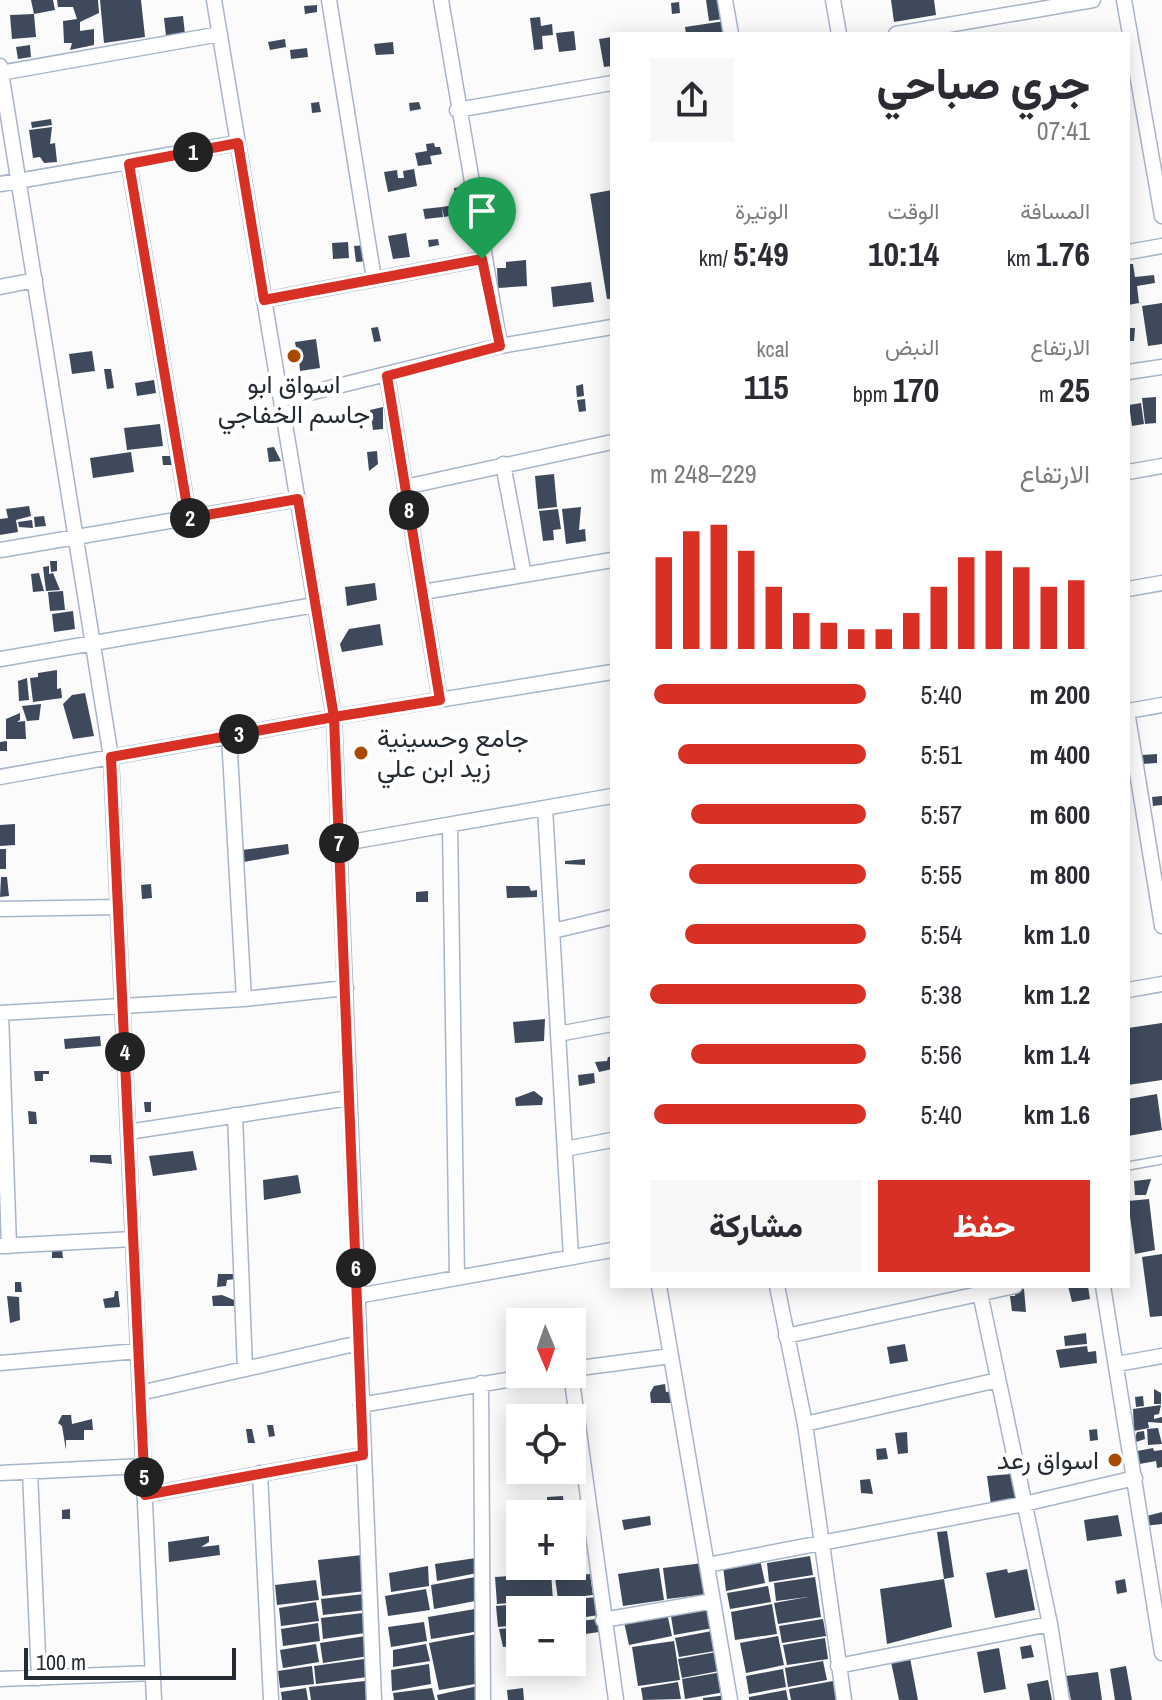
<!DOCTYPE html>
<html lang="ar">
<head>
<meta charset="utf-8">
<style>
  :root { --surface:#fff; --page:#f7f7f7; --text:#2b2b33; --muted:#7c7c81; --accent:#d93025 }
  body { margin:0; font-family:"Archivo Narrow",Vazirmatn,sans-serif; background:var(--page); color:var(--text); direction:rtl; height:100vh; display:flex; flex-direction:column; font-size:30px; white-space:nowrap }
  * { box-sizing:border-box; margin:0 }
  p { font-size:26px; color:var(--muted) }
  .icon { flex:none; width:44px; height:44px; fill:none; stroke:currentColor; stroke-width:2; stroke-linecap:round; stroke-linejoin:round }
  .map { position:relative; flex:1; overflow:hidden; direction:ltr }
  .sheet { position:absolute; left:610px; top:32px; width:520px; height:1256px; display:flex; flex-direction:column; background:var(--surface); border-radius:0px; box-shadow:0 4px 20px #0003; direction:rtl }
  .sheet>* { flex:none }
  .needle { width:52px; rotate:178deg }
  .fabs { position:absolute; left:506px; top:1308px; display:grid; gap:16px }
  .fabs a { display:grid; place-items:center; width:80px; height:80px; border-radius:0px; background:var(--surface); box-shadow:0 4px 20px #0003; font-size:40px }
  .scale { position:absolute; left:24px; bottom:20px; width:212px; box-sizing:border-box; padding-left:8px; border:4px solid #252b33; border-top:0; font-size:22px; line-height:28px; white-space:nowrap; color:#252b33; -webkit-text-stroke:6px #fff; paint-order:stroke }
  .pin { position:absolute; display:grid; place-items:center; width:68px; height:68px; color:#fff; margin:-82px -34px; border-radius:50% 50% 50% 0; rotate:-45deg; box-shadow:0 0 8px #0007 }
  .pin .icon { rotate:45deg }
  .km { position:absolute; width:40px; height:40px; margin:-20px; border-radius:50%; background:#222; color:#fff; font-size:22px; line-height:40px; text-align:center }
  .round { display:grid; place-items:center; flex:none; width:84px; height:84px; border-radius:0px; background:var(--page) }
  .headline { display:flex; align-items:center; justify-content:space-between; height:136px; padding:0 40px }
  h1 { font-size:44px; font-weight:800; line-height:60px }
  .metrics { display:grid; grid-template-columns:repeat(3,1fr); gap:12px; height:136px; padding:8px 40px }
  .metrics div { display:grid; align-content:center }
  .metrics b { font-size:34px; font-weight:800 }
  .metrics small { font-size:22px; font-weight:400 }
  .metrics p { font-size:22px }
  .chart { height:224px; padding:16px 40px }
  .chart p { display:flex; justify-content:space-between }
  .chart svg { width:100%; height:144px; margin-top:8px; stroke:var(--accent); stroke-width:6 }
  .primary-button { display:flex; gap:16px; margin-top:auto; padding:16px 40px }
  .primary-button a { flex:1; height:92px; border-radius:0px; background:var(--accent); color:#fff; font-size:32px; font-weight:800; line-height:92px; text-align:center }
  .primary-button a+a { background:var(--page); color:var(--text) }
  ul { padding:0 40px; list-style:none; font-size:26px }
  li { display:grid; grid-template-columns:128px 96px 1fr; align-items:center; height:60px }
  li i { height:20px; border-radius:10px; background:var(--accent) }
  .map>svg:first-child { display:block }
</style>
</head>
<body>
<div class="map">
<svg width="1162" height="1700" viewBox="0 0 1162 1700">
  <rect width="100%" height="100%" fill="#fbfbfb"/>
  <!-- building -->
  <path fill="#3e4a5b" d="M31,0h22l2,10 -21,4z
    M57,0h41l1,13 -19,9v9l14,-2v16l-24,5 2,-7h-8l-1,-22 14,-2 -4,-12h-15z
    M100,0h41l4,37 -41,6z
    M706,0h14l3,19 -14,2z
    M891,0h43l2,15 -42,7z
    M679,2l1,11 -8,1 -1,-11z
    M317,5v7l-12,2 -1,-8z
    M34,14l2,23 -24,2 -2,-24z
    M183,16l2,18 -19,2 -2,-18z
    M540,17l1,9 11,-2 1,11 -11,1 1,13 -9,1 -4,-32z
    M725,21l2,13h-41l-1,-7z
    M574,31l2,19 -17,2 -3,-19z
    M612,37v29l-8,1 -5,-28z
    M285,39l1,8 -16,3 -2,-8z
    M393,42l1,12 -18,1 -2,-11z
    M30,45l1,12 -13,2 -2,-12z
    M307,48l1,9 -17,2 -1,-9z
    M319,102l2,10 -9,1 -1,-10z
    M419,102l2,7 -11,2 -1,-8z
    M51,119l1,6 -20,3 -1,-6z
    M52,127l-2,17 5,-1 2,19 -13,1 -4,-6 -7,1 -4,-28z
    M434,143l1,4h5l2,7 -12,2 2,8 -14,2 -3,-13 12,-2 -1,-7z
    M414,169l3,17 -29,6 -4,-20 13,-2 1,8h6l-1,-7z
    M463,187l3,15 -10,1 -2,-15z
    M612,190v109h-5l-17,-105z
    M465,203l1,10 -22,4 -2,-10z
    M442,207l1,10 -18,2 -2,-10z
    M406,233l4,24 -17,2 -5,-23z
    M438,239l1,6 -10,2 -1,-7z
    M348,242l1,16 -16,1 -1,-16z
    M366,245l3,16 -13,1 -2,-16z
    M526,260l1,26 -29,2 -1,-20h9v-6z
    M1128,264h5l2,13 19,-2 1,8 -18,3 2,17 -11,2z
    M591,282l3,20 -41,5 -2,-20z
    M1162,303v41l-14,2 -6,-40z
    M378,327l3,14 -7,1 -3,-14z
    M1128,328h7l-1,13h-6z
    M316,339l4,29 -20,3 -1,-11 4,-1v-6l-6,1 -2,-12z
    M92,351l3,20 -23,3 -3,-20z
    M104,369h7l3,19 -7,1z
    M154,380l2,13 -19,3 -2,-13z
    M583,384l1,12 -7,1 -1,-11z
    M1156,397v26l-11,1 -3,-26z
    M585,399l1,12 -7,1 -2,-12z
    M1141,403l3,21 -12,2 -3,-21z
    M383,407v22l-10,1 -3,-20z
    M160,424l3,22 -36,4 -3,-22z
    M274,447l7,14 -12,1 -2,-14z
    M377,451l1,13 -9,7 -2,-19z
    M131,452l3,20 -41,6 -3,-20z
    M162,456h16l-2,9h-13z
    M554,474l3,33 -19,2 -3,-33z
    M29,506l2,10 -15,4 2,12 -18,3v-16l8,-1 -2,-9z
    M581,507l-2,23 6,-1 1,12 -20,3 -4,-35z
    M558,509l3,20 -8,1 1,10 -11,1 -4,-30z
    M44,516l2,10 -11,1 -1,-10z
    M32,520l1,8 -14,-1 -1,-5z
    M50,561h7v10l-6,1z
    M49,566v8l4,-1 7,17 -14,1 -3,-24z
    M39,573l5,18 -11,1 -2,-18z
    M375,583l2,17 -30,6 -2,-19z
    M63,591l2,19 -15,1 -2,-19z
    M73,611l2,18 -21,3 -2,-18z
    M380,624l3,21 -41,7 -2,-8 9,-15z
    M57,670v19l4,-1 1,10 -29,4 -3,-24 8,-1v-4z
    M27,678l2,22 -10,1 -1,-20z
    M85,693l9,43 -21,3 -10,-35 9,-9z
    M41,704l-2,16 -12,1 -5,-15z
    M20,713v7l-3,2 8,-1 1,18h-20v-20z
    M7,741v10h-7v-9z
    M1157,754v9l-15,1v-9z
    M1162,796v9l-9,1 -1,-9z
    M15,824v21l-15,1v-21z
    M288,844l1,10 -45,8 -2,-12z
    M0,849h6v20h-6z
    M585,859v6l-20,-1v-3z
    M1,877h6l2,19 -9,1z
    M151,884l1,14 -10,1 -1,-14z
    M506,886h23l2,5 6,-1v7l-30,1z
    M428,891v11h-12v-10z
    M545,1019l-1,22 -29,2 -2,-21z
    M1162,1023v57l-34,5v-57z
    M100,1036l1,10 -36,3 -1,-10z
    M608,1057h4v12l-13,3 -4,-10 12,-1z
    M34,1071h15v3h-6v7h-8z
    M594,1073l1,10 -16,3 -1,-11z
    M534,1091l9,7 -1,7 -26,1 -1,-8z
    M1157,1094l5,36 -34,6v-37z
    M144,1102h7v10h-6z
    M28,1111l8,1 1,12h-8z
    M193,1151l4,19 -44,6 -4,-20z
    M90,1155h21l1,9 -22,-2z
    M298,1175l3,18 -37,7 -1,-20z
    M1151,1179l-5,16h-11l-1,-14z
    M1149,1199l6,51 -20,4 -7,-53z
    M52,1250h10l1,8h-11z
    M1162,1254v62l-12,1 -8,-60z
    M218,1274h18v5l-9,1 -1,6 -9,1z
    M15,1282h6l1,10h-7z
    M1068,1286h20l2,13 -18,3z
    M1015,1289h9l2,23 -14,-1 -2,-15h5z
    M115,1291h3l2,16 -15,1 -2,-9 11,-2z
    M222,1295l12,5v6h-21l-1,-10z
    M7,1296l12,1 1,23 -10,3z
    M1086,1333l1,11 -22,2 -1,-10z
    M905,1344l3,17 -18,3 -3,-17z
    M1087,1346l1,6 8,-1 1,12 -37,5 -4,-18z
    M665,1384l1,8 7,-1 2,12h-24l-1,-10 4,-7z
    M1154,1389l7,4v11h-7z
    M1143,1396l1,10 -8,1 -1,-10z
    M1161,1405l-2,9 -5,1v4l8,-2v6l-14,-1 1,6 -15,3 -1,-22z
    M62,1415h9l1,9 20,-5 1,11h-9v10h-18v10l-4,-24 -4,-3z
    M267,1425h6l2,11 -6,1z
    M1158,1428l4,16 -14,1 -1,-16z
    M246,1429h6l3,14h-7z
    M1097,1429l1,11 -8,1 -1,-11z
    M1144,1431l1,8 -12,4 4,-11z
    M907,1432l1,21 -10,1 -3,-21z
    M886,1448l2,11 -11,1 -1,-11z
    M1153,1448l1,3 8,-1v17l-5,1 -1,-7 -22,4 -2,-13z
    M1011,1474l5,28 -25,3 -4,-29z
    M870,1479l3,15 -12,-1 -1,-13z
    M563,1496l1,13 -11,1 -1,-8h-5v-5z
    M70,1509v10h-8v-9z
    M1162,1512v12l-18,2 -1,-9z
    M1118,1515l4,21 -35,5 -3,-21z
    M650,1516l1,9 -27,5 -2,-10z
    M947,1531l7,46 -10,2 -7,-47z
    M209,1536v6l-8,5 18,-2 1,10 -51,7 -1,-20z
    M362,1555l4,36 -44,5 -4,-36z
    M810,1556l3,19 -44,7 -2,-19z
    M476,1558l1,15 -40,8 -2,-17z
    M760,1559l5,24 -39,8 -3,-25z
    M703,1563l5,31 -41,5 -4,-31z
    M428,1566l1,20 -38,6 -2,-19z
    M659,1568l5,32 -41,6 -5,-32z
    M1007,1569l1,4 19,-4 8,41 -40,8 -9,-45z
    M551,1573l2,27 -56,4 -2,-27z
    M590,1574l3,21 -35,4 -3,-21z
    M475,1577v24l-41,8 -3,-24z
    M815,1577l6,40 -43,7 -4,-21 34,-6 -32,4 -2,-18z
    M944,1579l8,48 -65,17 -7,-55z
    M1125,1579l2,13 -10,2 -2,-13z
    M316,1580l3,20 -42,5 -2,-20z
    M768,1586l3,16 -41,7 -3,-16z
    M426,1589l4,21 -42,6 -3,-20z
    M364,1594l2,16 -43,5 -2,-16z
    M596,1597l3,18 -27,4v-9h-11l-1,-9z
    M316,1602l3,19 -38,5 -2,-18z
    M555,1602l1,8h-33v-5z
    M517,1604l2,21 -21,2 -2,-21z
    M772,1604l5,30 -42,6 -4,-28z
    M475,1609l-1,23 -43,7 -3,-22z
    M710,1609l3,19 -39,7 -3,-19z
    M363,1613l2,20 -42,6 -2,-21z
    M667,1613l5,23 -43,9 -5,-23z
    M597,1619l2,13 -27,4v-14z
    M823,1619l3,17 -44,7 -3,-17z
    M424,1622l3,19 -36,6 -3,-20z
    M318,1623l2,18 -37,5 -2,-17z
    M520,1627v18l-17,2 -4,-18z
    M712,1631l3,20 -36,6 -4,-19z
    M477,1634l-2,50 -36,6 -10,-47z
    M366,1636l3,20 -46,7 -3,-20z
    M778,1636l6,29 -38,8 -6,-30z
    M825,1638l3,21 -41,6 -4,-20z
    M674,1641l6,39 -42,6 -6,-39z
    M316,1644l3,18 -36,6 -3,-18z
    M426,1644l4,17 -37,6v-17z
    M1031,1645l3,12 -12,2 -2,-12z
    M999,1648l7,41 -22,4 -7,-41z
    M716,1652l3,19 -37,7 -4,-19z
    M910,1658l8,42h-19l-8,-38z
    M364,1659l3,18 -51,7 -2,-18z
    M823,1661l4,19 -39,7 -3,-19z
    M429,1664l2,20 -39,7 -1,-21z
    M312,1666l2,18 -34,4 -2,-17z
    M1126,1666l6,34h-17l-5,-31z
    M783,1669l3,18 -37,7 -3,-18z
    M722,1672l3,20 -40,7 -3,-20z
    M1098,1672l4,28h-31l-5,-24z
    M1048,1680l4,20h-22l-3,-16z
    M365,1681l2,19h-56l-2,-13z
    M833,1681l3,19h-45l-2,-11z
    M678,1682l3,17 -38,1 -2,-12z
    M478,1686v14h-40l-1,-5z
    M306,1688l2,12h-26l-1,-8z
    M432,1688l3,12h-41l-1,-7z
    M523,1688l1,12h-16l-1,-10z
    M786,1690l2,10h-39v-3z
    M726,1695l1,5h-24v-2z"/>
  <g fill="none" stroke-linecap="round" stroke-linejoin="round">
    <!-- service casing -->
    <g stroke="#a7b5c9" stroke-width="10">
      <path id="service" d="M1128,1166l34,-6"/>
    </g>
    <!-- minor casing -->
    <g stroke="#a7b5c9" stroke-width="17">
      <path id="minor" d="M214,0l120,717 40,983
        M329,0l45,279
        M441,0l59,346
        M725,0l6,34
        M833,0l6,34
        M1124,0l38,216
        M896,34l197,-34
        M0,66l111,691 43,943
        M0,73l220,-39
        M457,110l155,-27
        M129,164l60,354
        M0,184l238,-41
        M1128,252l34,-6
        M0,287l35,-7
        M264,300l218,-41
        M1128,372l34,-5
        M387,376l53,324
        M281,400l219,-54 112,-19
        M503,464l21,111
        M1128,472l34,-6
        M405,487l207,-45
        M0,550l298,-51
        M1128,589l34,-6
        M423,592l189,-32
        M0,659l315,-54
        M1128,711l34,-6
        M1128,717l34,209
        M229,736l15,263
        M0,777l334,-60 278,-45
        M545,808l26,449
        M450,825l7,453
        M339,844l273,-48
        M0,909l118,-2
        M553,931l59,-14
        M1128,990l34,-6
        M0,1013l244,-14 102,-11
        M1,1013l8,233
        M558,1034l54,-10
        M235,1115l10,254
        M128,1132l221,-34
        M565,1149l47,-9
        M1,1246l132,-7
        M659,1286l71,414
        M777,1286l28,138 39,276
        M1103,1286l59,367
        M980,1293l70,331 12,76
        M357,1296l255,-46
        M786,1336l229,-50
        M0,1363l138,-12
        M1117,1364l45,-8
        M572,1369l99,-13
        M571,1374l45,326
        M481,1383l2,317
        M140,1393l219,-50
        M361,1405l180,-31
        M805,1424l193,-44
        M30,1472l9,206
        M0,1473l143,-7
        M260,1473l11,227
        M145,1495l218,-40
        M707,1565l317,-61 111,-26
        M603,1620l110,-19
        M838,1666l212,-42
        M0,1679l153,-6"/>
    </g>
    <!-- service -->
    <use href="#service" stroke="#fff" stroke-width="7"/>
    <!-- minor -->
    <use href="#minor" stroke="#fff" stroke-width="14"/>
  </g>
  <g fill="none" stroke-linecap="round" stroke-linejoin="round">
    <!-- route casing -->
    <g stroke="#fff" stroke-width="16">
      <path id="route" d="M482,259l-218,41 -26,-157 -109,21 60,354 109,-19 36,218 -223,40 34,738 218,-40 -29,-738 106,-17 -53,-324 113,-30 -18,-87"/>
    </g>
    <!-- route -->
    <use href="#route" stroke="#d93025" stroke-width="10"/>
  </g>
  <!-- markers -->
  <g fill="#aa4a00" stroke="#fff" stroke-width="3">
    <circle cx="294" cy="356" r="8"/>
    <circle cx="361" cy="753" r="8"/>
    <circle cx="1115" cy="1460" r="8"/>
  </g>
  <g text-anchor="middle" stroke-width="8" stroke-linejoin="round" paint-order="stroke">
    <!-- poi labels -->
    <g font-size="26" fill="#252b33" stroke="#fff">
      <text x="294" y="393">اسواق ابو<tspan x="294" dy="30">جاسم الخفاجي</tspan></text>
      <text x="377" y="747" text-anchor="start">جامع وحسينية<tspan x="377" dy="30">زيد ابن علي</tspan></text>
      <text x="1099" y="1469" text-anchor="end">اسواق رعد</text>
    </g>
  </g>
</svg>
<div class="fabs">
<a><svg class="needle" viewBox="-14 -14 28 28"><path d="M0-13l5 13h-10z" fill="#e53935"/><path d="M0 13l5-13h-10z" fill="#7c7c81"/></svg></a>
<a><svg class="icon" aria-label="locate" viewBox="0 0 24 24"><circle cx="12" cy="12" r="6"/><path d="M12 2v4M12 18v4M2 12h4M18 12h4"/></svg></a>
<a>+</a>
<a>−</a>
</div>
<div class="scale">100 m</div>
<div class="pin" style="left:482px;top:259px;background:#1e9e55"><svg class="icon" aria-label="arrive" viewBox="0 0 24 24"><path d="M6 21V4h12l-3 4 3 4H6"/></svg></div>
<b class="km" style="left:193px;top:152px">1</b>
<b class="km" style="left:190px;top:518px">2</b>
<b class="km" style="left:239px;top:734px">3</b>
<b class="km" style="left:125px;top:1052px">4</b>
<b class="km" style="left:144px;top:1477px">5</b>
<b class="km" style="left:356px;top:1268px">6</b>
<b class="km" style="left:339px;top:843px">7</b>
<b class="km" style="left:409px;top:510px">8</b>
<section class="sheet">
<div class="headline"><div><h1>جري صباحي</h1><p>07:41</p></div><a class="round"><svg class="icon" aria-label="share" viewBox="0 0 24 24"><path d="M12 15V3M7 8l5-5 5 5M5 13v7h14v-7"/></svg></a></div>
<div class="metrics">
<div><p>المسافة</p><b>1.76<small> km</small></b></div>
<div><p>الوقت</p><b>10:14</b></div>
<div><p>الوتيرة</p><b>5:49<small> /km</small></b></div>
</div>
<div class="metrics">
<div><p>الارتفاع</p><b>25<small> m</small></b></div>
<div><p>النبض</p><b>170<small> bpm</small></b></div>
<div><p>kcal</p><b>115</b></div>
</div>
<div class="chart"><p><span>الارتفاع</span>229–248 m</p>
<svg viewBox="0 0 160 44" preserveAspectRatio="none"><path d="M5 44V16M15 44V8M25 44V6M35 44V14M45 44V25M55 44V33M65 44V36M75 44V38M85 44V38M95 44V33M105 44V25M115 44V16M125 44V14M135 44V19M145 44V25M155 44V23"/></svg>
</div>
<ul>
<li><b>200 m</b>5:40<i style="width:98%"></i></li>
<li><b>400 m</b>5:51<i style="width:87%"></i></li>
<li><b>600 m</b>5:57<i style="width:81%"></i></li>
<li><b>800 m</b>5:55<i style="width:82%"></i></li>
<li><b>1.0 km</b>5:54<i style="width:84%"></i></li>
<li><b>1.2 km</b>5:38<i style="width:100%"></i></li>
<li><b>1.4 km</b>5:56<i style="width:81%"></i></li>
<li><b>1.6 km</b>5:40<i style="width:98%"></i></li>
</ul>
<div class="primary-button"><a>حفظ</a><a>مشاركة</a></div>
</section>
</div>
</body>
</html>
